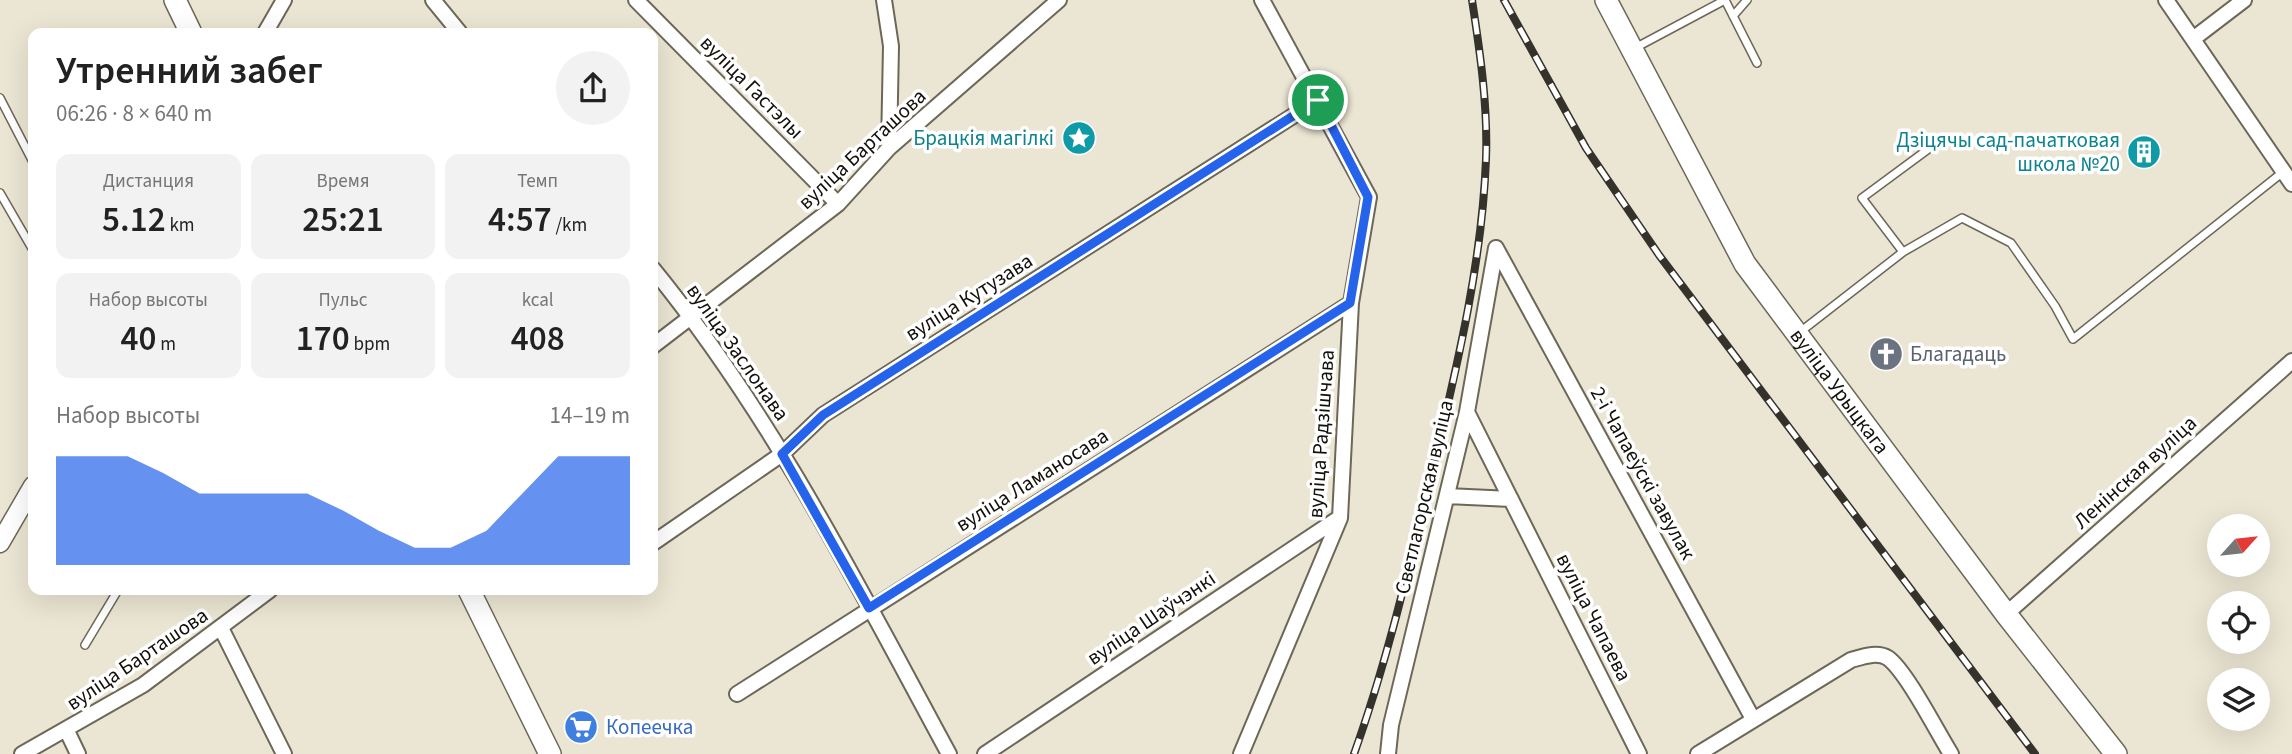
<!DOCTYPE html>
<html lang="ru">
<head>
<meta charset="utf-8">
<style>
  :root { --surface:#fff; --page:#f2f2f2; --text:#222; --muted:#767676; --accent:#2563eb }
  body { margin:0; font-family:"Source Sans 3",sans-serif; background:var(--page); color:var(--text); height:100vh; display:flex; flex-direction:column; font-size:26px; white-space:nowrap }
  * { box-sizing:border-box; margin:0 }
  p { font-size:23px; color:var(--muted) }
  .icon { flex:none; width:38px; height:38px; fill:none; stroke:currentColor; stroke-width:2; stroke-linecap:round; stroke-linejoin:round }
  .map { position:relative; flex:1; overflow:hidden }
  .sheet { position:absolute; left:28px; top:28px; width:630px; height:567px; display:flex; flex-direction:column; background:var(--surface); border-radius:14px; box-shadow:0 7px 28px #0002 }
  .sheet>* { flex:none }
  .needle { width:46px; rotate:63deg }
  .tools { position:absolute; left:2207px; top:514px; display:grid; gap:14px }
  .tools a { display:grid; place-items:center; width:63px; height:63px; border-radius:50%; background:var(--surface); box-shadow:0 7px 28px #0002; font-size:35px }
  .pin { position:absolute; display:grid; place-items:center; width:60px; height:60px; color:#fff; margin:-30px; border:4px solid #fff; border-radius:50%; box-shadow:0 2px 7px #0007 }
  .round { display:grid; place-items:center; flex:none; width:74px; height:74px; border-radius:37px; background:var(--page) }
  .head { display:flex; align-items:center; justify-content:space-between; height:119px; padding:0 28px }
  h1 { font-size:38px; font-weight:600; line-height:52px }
  .stats { display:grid; grid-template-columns:repeat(3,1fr); gap:10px; height:119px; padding:7px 28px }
  .stats div { display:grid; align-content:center; border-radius:14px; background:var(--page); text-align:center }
  .stats b { font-size:35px; font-weight:600 }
  .stats small { font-size:19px; font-weight:400 }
  .stats p { font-size:19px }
  .chart { height:196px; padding:14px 28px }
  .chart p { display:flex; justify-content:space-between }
  .chart svg { width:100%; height:126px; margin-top:7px; fill:var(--accent); opacity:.7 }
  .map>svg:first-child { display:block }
</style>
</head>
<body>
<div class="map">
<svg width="2292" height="754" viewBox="0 0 2292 754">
  <rect width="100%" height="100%" fill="#ebe5d3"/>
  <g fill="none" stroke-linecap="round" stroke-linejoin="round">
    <!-- service casing -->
    <g stroke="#6c6757" stroke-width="10">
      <path id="service" d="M1725,0l32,63
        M1733,16l14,-16
        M1635,48l90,-48
        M0,98l33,64
        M0,193l33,57
        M1903,252l-41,-54 80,-59
        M1800,332l103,-80 59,-34 49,25 44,63 18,33 210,-167
        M85,645l33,-55"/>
    </g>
    <!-- minor casing -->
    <g stroke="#6c6757" stroke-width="18">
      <path id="minor" d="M433,0l27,33
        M636,0l202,204
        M884,0l7,46 -2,102
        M2166,0l126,184
        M265,33l19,-33
        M2193,39l51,-39
        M1496,248l257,471
        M653,269c120,147 206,319 296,485
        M653,346l185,-142 51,-56 170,-148
        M1467,412l172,342
        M1447,496l64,3
        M653,543l129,-89 41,-39 495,-315
        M2006,614l286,-253
        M221,628l63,126
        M737,694l614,-391
        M67,731l11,23
        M22,754l121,-69 127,-95
        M985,754l354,-236
        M1241,754l99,-236 11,-215 18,-106 -107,-197
        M1388,754l3,-29 76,-313 29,-164
        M1698,754l153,-94c11,-3 26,-9 37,-2 19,14 49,74 63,96"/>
    </g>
    <!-- tertiary casing -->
    <g stroke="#6c6757" stroke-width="21">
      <path id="tertiary" d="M0,543l33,-57"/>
    </g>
    <!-- secondary casing -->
    <g stroke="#6c6757" stroke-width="24">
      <g id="secondary">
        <path d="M175,0l16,33"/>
        <path id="s1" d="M1606,0l139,264 261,350 110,140"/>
        <path d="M469,590l81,164"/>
      </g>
    </g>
    <!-- service -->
    <use href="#service" stroke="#fff" stroke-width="7"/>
    <!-- minor -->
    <use href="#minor" stroke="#fff" stroke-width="14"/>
    <!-- tertiary -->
    <use href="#tertiary" stroke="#fff" stroke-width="18"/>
    <!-- secondary -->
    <use href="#secondary" stroke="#fff" stroke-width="21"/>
    <!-- rail casing -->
    <g stroke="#34322a" stroke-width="8">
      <path id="rail" d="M1504,0l82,148 73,107 376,499
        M1354,754c33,-92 55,-187 78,-282 24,-102 50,-207 54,-313 2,-53 -6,-107 -14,-159"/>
    </g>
    <!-- rail -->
    <use href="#rail" stroke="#fff" stroke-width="5" stroke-dasharray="16" stroke-linecap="butt"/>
  </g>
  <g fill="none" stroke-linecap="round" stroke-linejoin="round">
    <!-- route casing -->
    <g stroke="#fff" stroke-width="14">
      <path id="route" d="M1318,100l50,97 -18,106 -481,305 -87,-154 41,-39z"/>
    </g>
    <!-- route -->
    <use href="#route" stroke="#2563eb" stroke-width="9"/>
  </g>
  <!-- icons -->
  <defs>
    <g id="sight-disc" transform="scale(1.75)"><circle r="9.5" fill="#0f9aa8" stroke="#fff"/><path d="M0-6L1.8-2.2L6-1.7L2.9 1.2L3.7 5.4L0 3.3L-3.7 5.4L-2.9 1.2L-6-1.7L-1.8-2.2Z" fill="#fff"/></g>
    <g id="building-disc" transform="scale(1.75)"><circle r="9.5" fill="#0f9aa8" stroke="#fff"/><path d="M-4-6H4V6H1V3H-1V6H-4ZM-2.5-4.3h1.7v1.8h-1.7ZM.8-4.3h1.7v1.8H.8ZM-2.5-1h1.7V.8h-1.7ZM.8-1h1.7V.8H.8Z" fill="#fff"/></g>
    <g id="church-disc" transform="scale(1.75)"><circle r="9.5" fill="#6b7280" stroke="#fff"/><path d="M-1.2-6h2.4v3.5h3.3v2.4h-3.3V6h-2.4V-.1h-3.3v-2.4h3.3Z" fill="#fff"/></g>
    <g id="supermarket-disc" transform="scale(1.75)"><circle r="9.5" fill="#3f7fe0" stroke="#fff"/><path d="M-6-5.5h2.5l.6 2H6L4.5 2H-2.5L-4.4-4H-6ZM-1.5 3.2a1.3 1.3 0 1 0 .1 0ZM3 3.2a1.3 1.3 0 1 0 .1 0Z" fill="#fff"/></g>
  </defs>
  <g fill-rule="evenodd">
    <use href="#sight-disc" x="1079" y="138"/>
    <use href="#building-disc" x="2144" y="152"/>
    <use href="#church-disc" x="1886" y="354"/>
    <use href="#supermarket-disc" x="581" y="727"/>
  </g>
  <g text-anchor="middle" stroke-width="7" stroke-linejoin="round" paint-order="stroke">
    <!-- street labels -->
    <g font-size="21" fill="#12100a" stroke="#fff">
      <text transform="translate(752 87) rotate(45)" y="7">вуліца Гастэлы</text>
      <text transform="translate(862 149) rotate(-43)" y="7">вуліца Барташова</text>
      <text transform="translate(969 297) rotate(-32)" y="7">вуліца Кутузава</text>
      <text transform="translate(738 352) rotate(55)" y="7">вуліца Заслонава</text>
      <text dy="7" stroke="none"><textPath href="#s1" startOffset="457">вуліца Урыцкага</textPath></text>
      <text transform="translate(1321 434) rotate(-86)" y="7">вуліца Радзішчава</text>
      <text transform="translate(2135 472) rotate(-42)" y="7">Ленінская вуліца</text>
      <text transform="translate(1643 473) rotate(61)" y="7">2-і Чапаеўскі завулак</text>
      <text transform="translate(1032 480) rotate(-32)" y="7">вуліца Ламаносава</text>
      <text transform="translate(1424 497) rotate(-77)" y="7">Светлагорская вуліца</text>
      <text transform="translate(1594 617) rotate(63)" y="7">вуліца Чапаева</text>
      <text transform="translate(1151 618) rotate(-34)" y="7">вуліца Шаўчэнкі</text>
      <text transform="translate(137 659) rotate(-34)" y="7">вуліца Барташова</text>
    </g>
    <!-- culture labels -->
    <g font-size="21" fill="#0d838f" stroke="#fff" text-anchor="end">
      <text x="1054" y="145">Брацкія магілкі</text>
      <text x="2120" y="147">Дзіцячы сад-пачатковая<tspan x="2120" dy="24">школа №20</tspan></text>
    </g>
    <!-- worship labels -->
    <g font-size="21" fill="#5b616d" stroke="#fff" text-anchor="start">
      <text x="1910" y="361">Благадаць</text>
    </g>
    <!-- shop labels -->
    <g font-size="21" fill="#366cbe" stroke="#fff" text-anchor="start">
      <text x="606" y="734">Копеечка</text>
    </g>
  </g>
</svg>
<div class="tools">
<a><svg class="needle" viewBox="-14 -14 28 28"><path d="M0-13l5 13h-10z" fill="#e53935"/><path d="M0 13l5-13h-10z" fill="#767676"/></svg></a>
<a><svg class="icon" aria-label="locate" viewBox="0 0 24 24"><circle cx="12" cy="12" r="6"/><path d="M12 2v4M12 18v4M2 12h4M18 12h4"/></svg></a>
<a><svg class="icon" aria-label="layers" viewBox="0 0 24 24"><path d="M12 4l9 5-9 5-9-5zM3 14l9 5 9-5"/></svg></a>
</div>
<div class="pin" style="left:1318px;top:100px;background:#1e9e55"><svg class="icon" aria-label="arrive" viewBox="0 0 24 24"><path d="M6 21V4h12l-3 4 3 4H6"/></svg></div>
<section class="sheet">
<div class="head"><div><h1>Утренний забег</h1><p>06:26 · 8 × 640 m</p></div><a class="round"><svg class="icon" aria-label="share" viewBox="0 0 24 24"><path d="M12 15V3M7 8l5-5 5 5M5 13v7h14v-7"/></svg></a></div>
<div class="stats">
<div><p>Дистанция</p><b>5.12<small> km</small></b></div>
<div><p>Время</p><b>25:21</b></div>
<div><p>Темп</p><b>4:57<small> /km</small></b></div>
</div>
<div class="stats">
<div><p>Набор высоты</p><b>40<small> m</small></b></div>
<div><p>Пульс</p><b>170<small> bpm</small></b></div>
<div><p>kcal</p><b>408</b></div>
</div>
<div class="chart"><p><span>Набор высоты</span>14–19 m</p>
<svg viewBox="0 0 160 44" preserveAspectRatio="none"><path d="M0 44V6L10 6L20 6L30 12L40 19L50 19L60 19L70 19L80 25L90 32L100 38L110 38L120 32L130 19L140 6L150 6L160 6V44z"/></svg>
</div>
</section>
</div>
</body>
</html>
